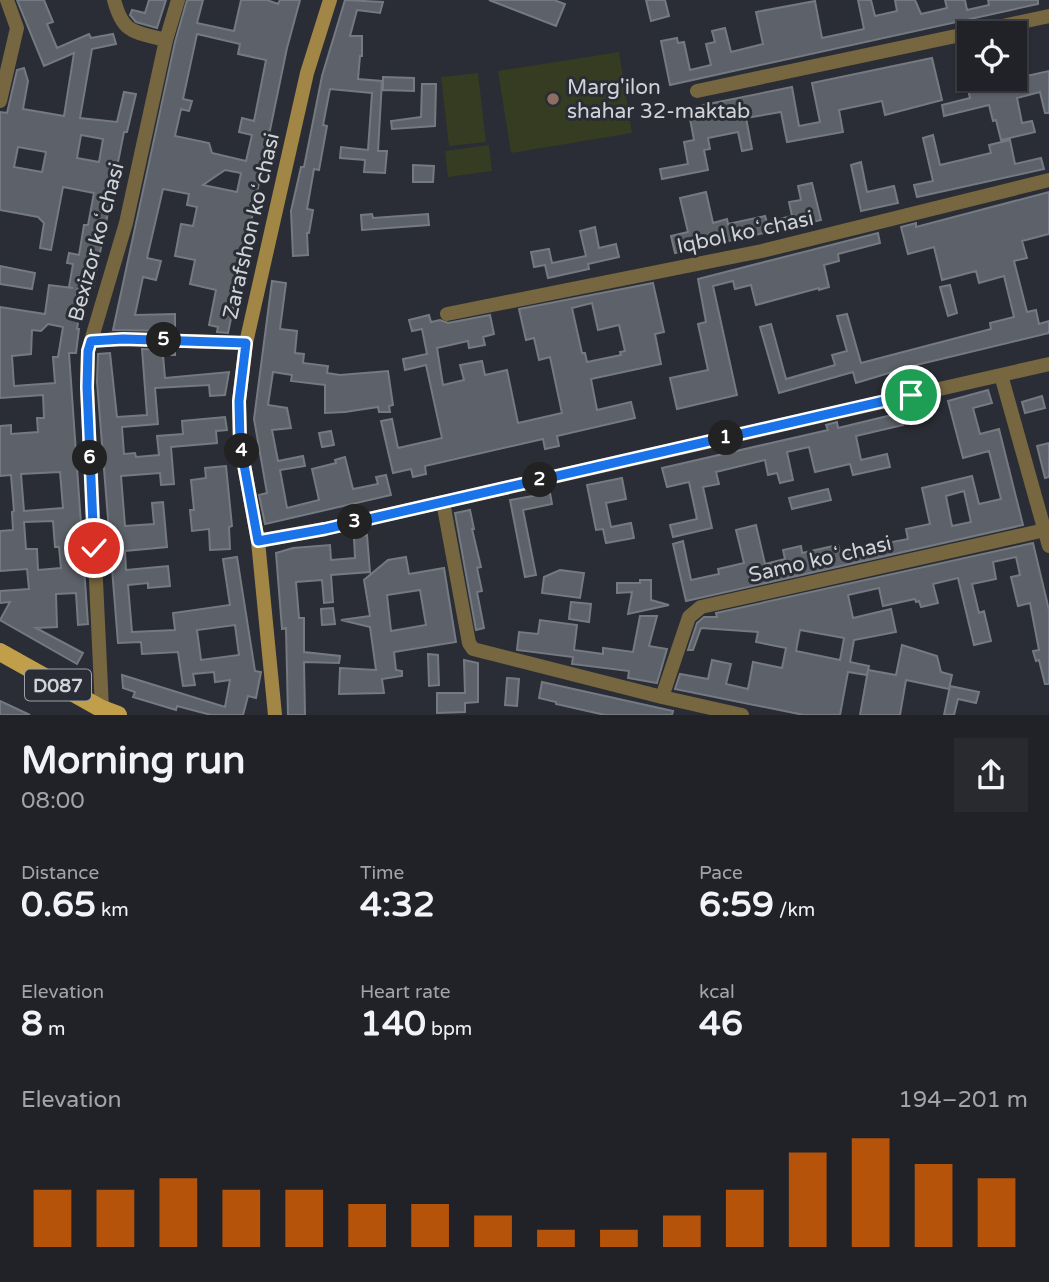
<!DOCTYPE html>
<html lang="en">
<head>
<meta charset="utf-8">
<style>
  :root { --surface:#202228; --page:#282a30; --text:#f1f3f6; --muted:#a2a4a8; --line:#3d3f45; --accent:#b45309 }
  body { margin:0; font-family:"Varela Round",sans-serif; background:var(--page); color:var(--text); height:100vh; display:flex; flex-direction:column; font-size:26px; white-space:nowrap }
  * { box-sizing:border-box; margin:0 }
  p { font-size:23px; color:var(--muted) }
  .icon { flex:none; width:38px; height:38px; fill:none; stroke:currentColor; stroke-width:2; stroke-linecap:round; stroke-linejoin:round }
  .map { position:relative; height:715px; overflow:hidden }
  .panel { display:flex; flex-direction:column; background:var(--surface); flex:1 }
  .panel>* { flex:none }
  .buttons { position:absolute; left:957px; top:21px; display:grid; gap:14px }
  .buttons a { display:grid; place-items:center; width:70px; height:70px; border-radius:0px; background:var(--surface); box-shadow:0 2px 5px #0004,0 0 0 2px var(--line); font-size:35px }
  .pin { position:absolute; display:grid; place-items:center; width:60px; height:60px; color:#fff; margin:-30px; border:4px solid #fff; border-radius:50%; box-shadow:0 2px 7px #0007 }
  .km { position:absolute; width:35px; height:35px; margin:-18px; border-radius:50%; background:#222; color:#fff; font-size:19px; line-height:35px; text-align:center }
  .round { display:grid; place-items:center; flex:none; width:74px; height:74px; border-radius:0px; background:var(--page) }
  .headline { display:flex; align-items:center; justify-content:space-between; height:119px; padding:0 21px }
  h1 { font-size:38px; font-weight:700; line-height:52px }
  .metrics { display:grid; grid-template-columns:repeat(3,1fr); gap:10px; height:119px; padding:7px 21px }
  .metrics div { display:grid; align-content:center }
  .metrics b { font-size:35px; font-weight:700 }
  .metrics small { font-size:19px; font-weight:400 }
  .metrics p { font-size:19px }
  .chart { height:196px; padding:14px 21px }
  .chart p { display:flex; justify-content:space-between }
  .chart svg { width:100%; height:126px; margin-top:7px; stroke:var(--accent); stroke-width:6 }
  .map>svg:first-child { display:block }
</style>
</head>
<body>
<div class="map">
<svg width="1049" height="715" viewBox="0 0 1049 715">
  <rect width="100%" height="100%" fill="#2a2d35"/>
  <!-- green -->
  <path fill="#353c22" d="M619,52l13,81 -121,20 -13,-82z
    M478,73l8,69 -37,4 -8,-69z
    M489,145l3,26 -44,6 -3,-26z"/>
  <!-- building -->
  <path fill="#5d6169" stroke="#757981" stroke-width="2" fill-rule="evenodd" d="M17,0h27l9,22 -6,2 10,24 32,-14 2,4 22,-4 3,10 -24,5 -12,69 37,4 7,-30 12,2 -9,38h-3l-31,156 -8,-1v3l-8,-1 -4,26 6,1 -2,13h2l-3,24h-7l19,271 -10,1 -2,-32 -20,1 1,33 -21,1 47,25 -6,11 -77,-44 10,-18 -10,1v-12l29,-2 -2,-20 -27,2v-40l13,-1 -1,-18 2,-1 -3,-36 -11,1v-50l11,-1v9l27,-2 -1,-14h7l-1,-23 -43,3v-91l45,7 4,-29 24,3 -4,-1 4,-23 -6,-1 2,-10 10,2 5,-30h4l6,-32 -31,-6 -12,63 -11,-2 4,-25 -6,-6 -38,-7v-98l7,1 10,-43 7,-2 4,13 -5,28 41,7 10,-63 -30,13zM81,135l22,4 -4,23 -22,-4zM18,147l28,5 -4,20 -28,-5zM48,324l15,3 -5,30h-5l2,26 -41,3 -2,-30 19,-2 1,-24 9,1zM60,472l3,36 -39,3 -3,-37zM53,521l2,26h4l2,21 -23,2 -1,-21h-11l-2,-27z
    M149,0h17l-9,28 -21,-6 -6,-7 2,-5 13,3z
    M187,0h16l-6,23 37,8 7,-31h26l11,4 2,-4h20l-13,48 -59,285 -11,-1 1,-5 -9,-2 7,-35 -26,-6 5,-24 -20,-4 6,-32 12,2 4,-19 -10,-2 2,-11 -26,-5 -16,69 14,3 -5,19 -13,-3 -8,38 40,-1v17l-62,-1 62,-288zM197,34l43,10 -2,10 28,6 -12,61 -12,-3 -3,14 13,3 -6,26 -34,-8 -3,-10 -34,-7 6,-27 8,2 3,-10 -9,-2zM225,170l16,3 -4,19 -34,-7z
    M345,0l38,2 -3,11 -23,-3 -7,26h12v20h-2l-2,23 24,2 -4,70h9l-2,22 -21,-1 1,-12 -25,-2 1,-11 27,3 4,-57 -42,-4 -7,36 4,1 -8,44 -5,-1 -7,40 6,1 -4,23h-2l1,22 -15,1 -2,-45 10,-44h3l18,-91z
    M489,0h65l11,4 -9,22z
    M646,0h19l4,16 -18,5z
    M858,0h13l4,16 22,-5 -2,-11h20l6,14 26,-6 -2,-8h20l2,10 22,-5 -1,-5h50v4l-368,81 -9,-44 16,-3 1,5 6,-1 6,28 21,-5 -5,-21 9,-2 -3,-11 13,-3 6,24 32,-8 -7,-32 59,-11 7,37 42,-9z
    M970,50v29h23l3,11 18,-4 -1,-7 36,-8v42h-4l-5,-21 -23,6 5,25 10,-2 3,11 -34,8 -5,-20 -3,1 -4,-16 -45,11 -2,-11 28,-7 -11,-46z
    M932,58l10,42 -57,15 -3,-14 -43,9 4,22 -56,10 -6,-30 -35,6 6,31 -10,2 -4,-19 -30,6 2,11 -6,1 4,20 -46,9 -2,-10 28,-5 -4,-22 10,-2 -6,-32 104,-21 7,39 21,-4 -8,-39z
    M383,77l31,1v13l-31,-1z
    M422,84h14l-1,42 -43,3 -1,-8 30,-4z
    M933,135l7,30 51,-12 -2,-8 21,-5 5,24 26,-6 3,11 -127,28 -3,-12 19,-4 -10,-43z
    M861,162l6,30 27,-6 4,17 -37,8 -10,-46z
    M413,165l21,1 -1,16h-20z
    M812,183l9,37 -146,33 -4,-17 17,-4 -8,-34 26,-6 7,31 14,-4 1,5 37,-8 2,6 25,-6 -3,-14 12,-2 -3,-14z
    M1049,192v42l-27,7 5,17 -13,3 13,51 9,-2 3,14 10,-3v12l-137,33 -56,17 -3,-11 -74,21 -19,-66 11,-3 15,55 49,-14 -3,-10 15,-4 -10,-35 10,-2 14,49 130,-34 -1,-6 24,-6 -10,-41 -25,7 -3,-12 -34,9 -8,-33 -26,7 -7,-27 15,-4v4z
    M372,214l1,4 55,-4 1,11 -67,5 -1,-15z
    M595,227l4,21 17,-4 3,13 -31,7 1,5 -41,9 -3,-13 -11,2 -3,-15 18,-3 3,14 34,-7 -6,-25z
    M878,233l2,10 -42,11 1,7 -15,4 5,22 -10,3v-2l-63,17 -5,-20 -16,4 -2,-8 -20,5 24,109 -60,14 -7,-31 38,-8 -10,-46 8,-2 -8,-43z
    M0,266l35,7 -3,16 -32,-5z
    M272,281l14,2 -6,46 17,2 -2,22 9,1 -1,9 25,3 -1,7 13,2 48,-4 5,34 -4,1 1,6h-11l-1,-5 -33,5 -20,1v-28l-34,-4 1,-6 -19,-3 -5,33 19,3 4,20 -19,2 6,31 25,-5 2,10 -25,4 7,38 32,-8 -7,-31 24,-6 -1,-3 10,-3 8,32 25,-5 -2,-7 10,-2 5,20 -126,29 -6,-29 8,-2 -13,-74z
    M653,283l11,49 -9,2 6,30 -70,15 6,31 34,-8 4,16 -78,18 2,10 -14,3 -2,-10 -118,27 1,8 -13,3 -2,-8 -18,4 -12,-52 11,-2 6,29 44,-10 -16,-73 -21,5 -2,-11 24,-5 -5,-25 -10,2 -3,-11 20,-5 2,7 9,-2 8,3 42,-8 4,19 -11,3 2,8 -16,3 -1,-7 -31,7 6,37 21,-5 -4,-15 22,-4 3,14 22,-5 11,53 44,-10 -12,-56 -11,3 -5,-22 -8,2 -7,-31zM592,303l6,27 21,-5 6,26 -5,1 1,3 -34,7 -2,-9h-3l-10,-45z
    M950,285l7,28 -9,3 -8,-29z
    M142,349l33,1v5h-12l2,23 64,-6 -4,23 -15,1 -1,-11 -54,3 3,36 -36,3 2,27 11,-1 1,4 23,-2 -2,-19 26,-2 -1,-13 43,-4 2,13 -11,1 1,12 -46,4 3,37 -13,1 -1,-12 -39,3 4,50 29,-2 -2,-21 11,-1 4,45 -42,4 1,19 42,-4 2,20 -22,2v-5l-20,2 4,47 43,-2 -2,-17 57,-8 -7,-46 14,-2 18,114 6,1 -5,26 -8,-2 -5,19h-32l-34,-9 -1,4 -43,-13 2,-5 -12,-4 -1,-13 103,32 5,-27 -15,2 -1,-10 -21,2 2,11 -12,1 -5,-34 -36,2 -1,-12 -23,1 -21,-261 1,-28 12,-1 7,64 30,-2zM235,625l4,30 -38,5 -4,-30z
    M988,390l4,13 -19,5 7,26 19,-5 24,96 -337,76 -13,-57 10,-3 8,39 28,-6 -1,-5 26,-6 -8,-33 20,-5 9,39 20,-5 -2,-9 18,-4 1,7 36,-8 2,7 68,-13 -2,-10 24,-5 -8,-36 50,-12 7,28 22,-5 -12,-48 -26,7 -15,-57zM964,491l7,31 -19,4 -6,-30z
    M1042,396l3,12 -20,5 -3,-11z
    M900,413l3,12 -47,11 5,24 26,-6 3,13 -37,8 -3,-11 -35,8 -6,-25 -22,5 6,28 -13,3 -3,-10 -9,2 -3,-15 -49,12 3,12 -16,3 9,41 -39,9 -3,-12 27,-6 -8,-37 -22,5 -5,-19 166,-38 -2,-5 11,-3 1,6z
    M331,431l3,14 -12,2 -3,-14z
    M1049,443v34l-4,1 -8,-32z
    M226,466l6,60 -3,1 1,22 -20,1 -1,-21 -17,2 -2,-21h4l-3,-30 15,-2 -1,-10z
    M622,478l4,21 -20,4 5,24 20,-4 3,15 -28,5 -3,-14 -7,1 -9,-45z
    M828,489l3,11 -39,9 -3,-11z
    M550,493l2,11 -29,6 13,65 -11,2 -15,-77z
    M470,510l4,19h-2l9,38 -4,1 5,23 -5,1 7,36 -8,2 -21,-117z
    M367,535l3,37 -39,3 2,27 -9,1 -2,-23 -26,2 3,36h5v34l36,4 -1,7 -35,-1 1,53h-17l-2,-87 -4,1 -6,-76 17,-5 37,-3 1,15 24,-2 -1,-20z
    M1033,543l16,67v74h-4l-6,-24 -3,1 -3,-10 6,-1 -9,-47 -12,3 -7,-29 9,-2 -4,-18 -23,5 3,17 -24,5 7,29 5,-2 7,30 -17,4 -16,-67 -25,6 5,19 -17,4 -2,-6 -3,1 -1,-3 -32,7 -4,-18 -31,7 5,23 38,-9 5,23 -42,8 -4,22 19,4 -2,9 -19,-3 -8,43h-36l-129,-26 5,-15 28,5 4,-19 19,4 -5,20 22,5 5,-27 29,6 4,-20 -30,-6 2,-10 -57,-4 -8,22h-5l9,-27 7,-6h13l-1,-4zM800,630l44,8 -4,22 -44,-9z
    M406,557l3,17 35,-6 12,74 -62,10 2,18 6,1v5l-20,3 2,14 -45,1 1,-26 36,2 -6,-43 -29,-7 29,-4 -6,-36 24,-20zM420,590l6,35 -35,6 -4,-36z
    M560,570l24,3 -4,25 -38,-5 2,-16z
    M640,580h11v20l18,5 -41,9 4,-22 -15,1v-10h23z
    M571,602l20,2 -2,18 -20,-3z
    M333,608l2,16 -13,1 -1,-16z
    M640,616h17l-8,30 18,3 -10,34 -29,-5 1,-7 -57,-7 1,-7 -56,-7 2,-18 19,2 2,-14 37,5 -3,25 29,4v-6l30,4z
    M902,645l35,11 4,16 11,3 -3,14 -43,-9 -6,35h-40l8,-45 28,5z
    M428,654l10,1 1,30 -10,1z
    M464,660l14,3v39l-13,1v9l-28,1v-20h28z
    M507,678l12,1 -2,27 -12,-1z
    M542,682l131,29 -1,4h-67l-49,-11v-2l-17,-4z
    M950,686l29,6 -3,11 -18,-4 -4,16h-10z
    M0,701l30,14h-30z"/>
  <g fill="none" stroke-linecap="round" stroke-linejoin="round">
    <!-- minor -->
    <path stroke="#776740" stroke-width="14" d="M114,0c9,34 20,32 52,40
      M970,33l79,-17
      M697,91l273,-58
      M0,101l17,-73 -10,-28
      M447,314l315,-63 287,-71
      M91,341l32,-2 123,4
      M1001,375l48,171
      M443,502l26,141 4,6 189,48 80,18
      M258,541l67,-12 724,-165
      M662,697l27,-80 12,-10 344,-77
      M102,709l-15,-322 1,-36 38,-128 40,-183 12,-40"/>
    <!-- secondary -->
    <path stroke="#a18646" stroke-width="14" d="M275,715l-17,-174 -18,-98 -1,-42 7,-58 61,-270 23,-73"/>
    <!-- primary -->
    <path stroke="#c19e49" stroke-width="18" d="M0,652l102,57 16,6"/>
  </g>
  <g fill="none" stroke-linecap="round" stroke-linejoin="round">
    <!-- route casing -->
    <g stroke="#fff" stroke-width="14">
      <path id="route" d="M94,548l-7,-161 1,-36 3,-10 32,-2 123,4 -7,58 1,42 18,98 67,-12 586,-134"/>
    </g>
    <!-- route -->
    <use href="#route" stroke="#1a73e8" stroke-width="9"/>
  </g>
  <!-- markers -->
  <circle fill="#8d6e63" stroke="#2a2d35" stroke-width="2.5" cx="553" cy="99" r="7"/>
  <g text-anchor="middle" stroke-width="6" stroke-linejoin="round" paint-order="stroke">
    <!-- shield labels -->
    <rect fill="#2a2d35" stroke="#9ea1a6" stroke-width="2" x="25" y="669.5" width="66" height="31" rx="5"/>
    <g font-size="19" font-weight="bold" fill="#d0d3d7">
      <text x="58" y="692">D087</text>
    </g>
    <!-- poi labels -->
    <g font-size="21" fill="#d0d3d7" stroke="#2a2d35" text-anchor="start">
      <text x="567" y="94">Marg'ilon<tspan x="567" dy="24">shahar 32-maktab</tspan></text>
    </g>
    <!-- street labels -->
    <g font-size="21" fill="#d0d3d7" stroke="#2a2d35">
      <text transform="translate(251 226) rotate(-77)" y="7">Zarafshon koʻchasi</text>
      <text transform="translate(745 232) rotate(-12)" y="7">Iqbol koʻchasi</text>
      <text transform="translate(96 242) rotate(-75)" y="7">Bexizor koʻchasi</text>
      <text transform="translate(820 559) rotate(-13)" y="7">Samo koʻchasi</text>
    </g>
  </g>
</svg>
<div class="buttons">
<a><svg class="icon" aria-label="locate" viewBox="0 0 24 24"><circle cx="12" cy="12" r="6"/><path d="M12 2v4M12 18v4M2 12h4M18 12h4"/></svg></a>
</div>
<div class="pin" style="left:911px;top:395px;background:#1e9e55"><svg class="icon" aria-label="arrive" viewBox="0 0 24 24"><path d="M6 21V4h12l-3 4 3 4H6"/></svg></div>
<div class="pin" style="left:94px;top:548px;background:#d93025"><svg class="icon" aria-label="check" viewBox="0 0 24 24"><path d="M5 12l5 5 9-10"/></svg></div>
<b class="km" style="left:726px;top:438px">1</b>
<b class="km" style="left:540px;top:480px">2</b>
<b class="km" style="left:355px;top:522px">3</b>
<b class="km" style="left:242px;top:451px">4</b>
<b class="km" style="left:164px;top:340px">5</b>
<b class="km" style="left:90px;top:458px">6</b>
</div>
<section class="panel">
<div class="headline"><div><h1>Morning run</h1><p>08:00</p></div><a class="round"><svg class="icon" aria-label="share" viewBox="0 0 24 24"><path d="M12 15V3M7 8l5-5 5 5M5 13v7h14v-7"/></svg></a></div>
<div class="metrics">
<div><p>Distance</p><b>0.65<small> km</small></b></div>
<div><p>Time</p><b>4:32</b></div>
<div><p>Pace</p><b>6:59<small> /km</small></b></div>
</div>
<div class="metrics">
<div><p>Elevation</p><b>8<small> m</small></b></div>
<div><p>Heart rate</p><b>140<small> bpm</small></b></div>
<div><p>kcal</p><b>46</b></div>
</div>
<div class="chart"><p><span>Elevation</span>194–201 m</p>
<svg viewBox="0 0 160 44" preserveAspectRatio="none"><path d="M5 44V24M15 44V24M25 44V20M35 44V24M45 44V24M55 44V29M65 44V29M75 44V33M85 44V38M95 44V38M105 44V33M115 44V24M125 44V11M135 44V6M145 44V15M155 44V20"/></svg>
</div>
</section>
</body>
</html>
